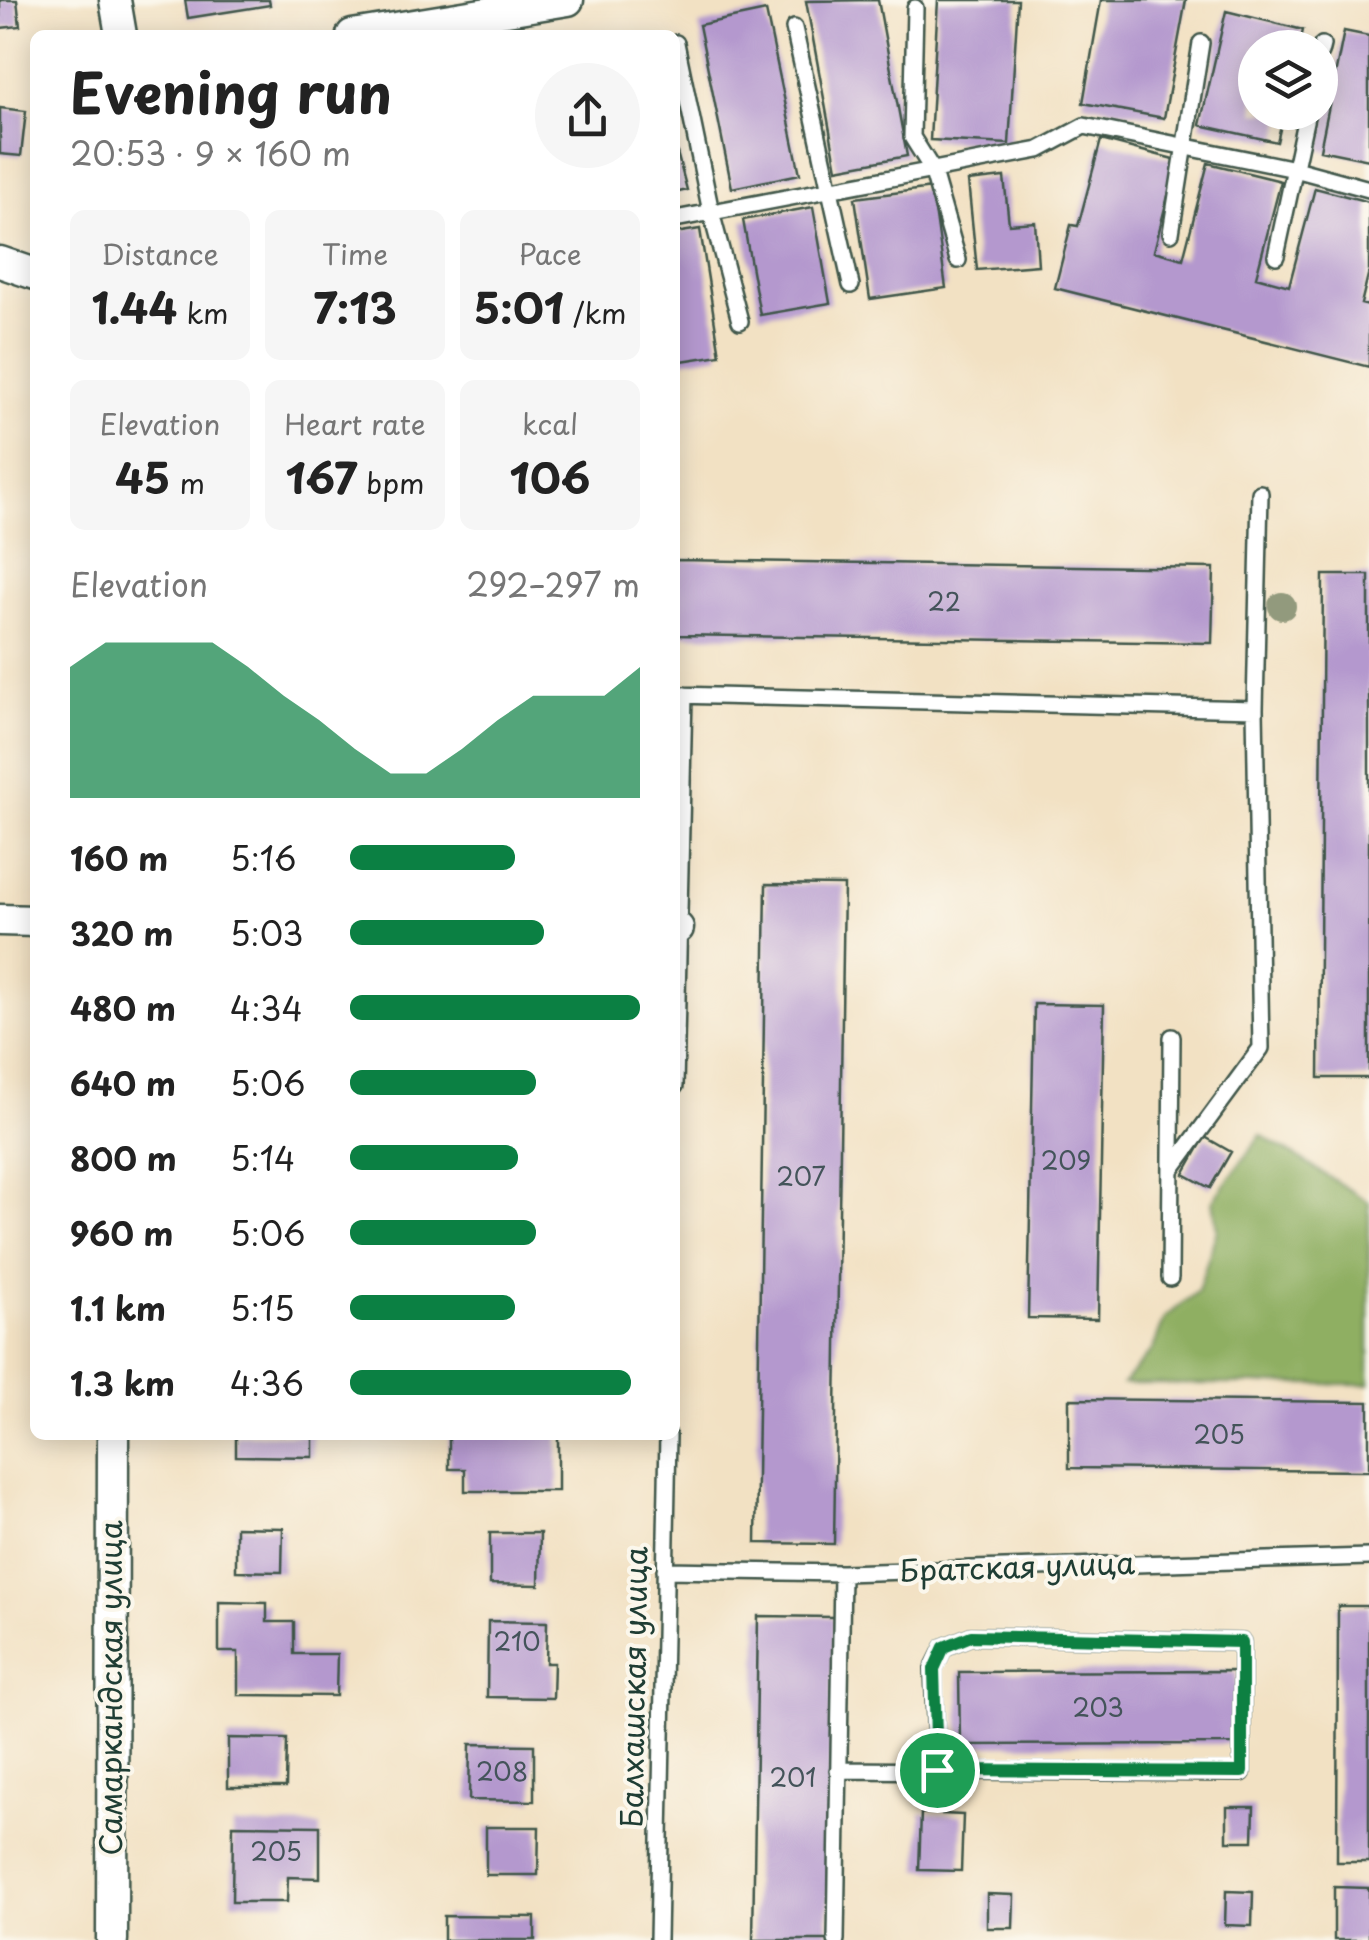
<!DOCTYPE html>
<html lang="en">
<head>
<meta charset="utf-8">
<style>
  :root { --surface:#fff; --page:#f6f6f6; --text:#222; --muted:#767676; --accent:#0b8043 }
  body { margin:0; font-family:"Playpen Sans",sans-serif; background:var(--page); color:var(--text); height:100vh; display:flex; flex-direction:column; font-size:38px; white-space:nowrap }
  * { box-sizing:border-box; margin:0 }
  p { font-size:32px; color:var(--muted) }
  .icon { flex:none; width:55px; height:55px; fill:none; stroke:currentColor; stroke-width:2; stroke-linecap:round; stroke-linejoin:round }
  .map { position:relative; flex:1; overflow:hidden }
  .details { position:absolute; left:30px; top:30px; width:650px; height:1410px; display:flex; flex-direction:column; background:var(--surface); border-radius:15px; box-shadow:0 5px 25px #0003 }
  .details>* { flex:none }
  .buttons { position:absolute; left:1238px; top:30px; display:grid; gap:20px }
  .buttons a { display:grid; place-items:center; width:100px; height:100px; border-radius:50%; background:var(--surface); box-shadow:0 5px 25px #0003; font-size:50px }
  .pin { position:absolute; display:grid; place-items:center; width:85px; height:85px; color:#fff; margin:-42px; border:5px solid #fff; border-radius:50%; box-shadow:0 2px 10px #0007 }
  .round { display:grid; place-items:center; flex:none; width:105px; height:105px; border-radius:52px; background:var(--page) }
  .head { display:flex; align-items:center; justify-content:space-between; height:170px; padding:0 40px }
  h1 { font-size:55px; font-weight:700; line-height:75px }
  .figures { display:grid; grid-template-columns:repeat(3,1fr); gap:15px; height:170px; padding:10px 40px }
  .figures div { display:grid; align-content:center; border-radius:15px; background:var(--page); text-align:center }
  .figures b { font-size:42px; font-weight:700 }
  .figures small { font-size:28px; font-weight:400 }
  .figures p { font-size:28px }
  .chart { height:280px; padding:20px 40px }
  .chart p { display:flex; justify-content:space-between }
  .chart svg { width:100%; height:180px; margin-top:10px; fill:var(--accent); opacity:.7 }
  ul { padding:0 40px; list-style:none; font-size:32px }
  li { display:grid; grid-template-columns:160px 120px 1fr; align-items:center; height:75px }
  li i { height:25px; border-radius:12px; background:var(--accent) }
  .map>svg:first-child { display:block }
</style>
</head>
<body>
<div class="map">
<svg width="1369" height="1940" viewBox="0 0 1369 1940">
  <rect width="100%" height="100%" fill="#fbf7ec"/>
  <filter id="ink" filterUnits="userSpaceOnUse"><feTurbulence type="fractalNoise" baseFrequency=".01" numOctaves="2"/><feDisplacementMap in="SourceGraphic" scale="20" xChannelSelector="R" yChannelSelector="G"/><feConvolveMatrix kernelMatrix="1 2 1 2 8 2 1 2 1" color-interpolation-filters="sRGB"/></filter>
  <filter id="wash" filterUnits="userSpaceOnUse"><feTurbulence type="fractalNoise" baseFrequency=".0048" numOctaves="4" result="noise"/><feDisplacementMap in="SourceGraphic" scale="40" xChannelSelector="R" yChannelSelector="G"/><feGaussianBlur stdDeviation="2.25" result="paint"/><feColorMatrix in="noise" values="0 0 0 0 0 0 0 0 0 0 0 0 0 0 0 0 0 1.4 0 .05"/><feComposite in="paint" operator="in"/></filter>
  <g filter="url(#wash)">
    <rect width="100%" height="100%" fill="#f2e1c3"/>
    <!-- forest -->
    <path fill="#8faf62" stroke="#57764b" stroke-width="2.5" d="M1261,1135l108,67v182h-246l30,-35 12,-31 33,-27 19,-61 -4,-30z"/>
    <g id="blocks">
      <!-- building -->
      <path fill="#b498ce" d="M0,0h17l3,26 -20,2z
        M185,0h84l1,5 -82,13z
        M878,0l29,156 -70,13 -31,-168z
        M938,0h80l-9,144 -79,-4z
        M1101,0h85l-22,118 -81,-15z
        M766,11l34,163 -68,14 -33,-163z
        M1226,11l77,19 -4,18h-44v64h29l-7,30 -77,-17z
        M1344,31l25,5v124l-49,-10z
        M0,108l26,3 -5,45 -21,-2z
        M1101,140l76,20 -23,91 29,8 25,-96 73,18 -25,96 33,9 26,-98 54,14v69l-8,33 8,2v61l-314,-79 16,-63 7,1z
        M675,145l12,45 -12,3z
        M1004,177l5,47 26,-2 3,43 -61,5 -9,-89z
        M932,188l14,100 -76,11 -15,-101z
        M813,207l17,96 -70,12 -17,-95z
        M700,229l20,126 -45,7v-129z
        M675,560l539,8 -2,75 -537,-8z
        M1323,575h46v503h-50z
        M766,884l78,1 -10,659 -78,-1z
        M1034,1004l70,1 -6,314 -70,-1z
        M1205,1137l26,15 -21,36 -26,-14z
        M1069,1399l300,3v69l-300,-3z
        M236,1435h77v22l-77,-1z
        M449,1435h109v56h-93v-22h-16z
        M236,1527l47,1 -1,44 -46,-1z
        M490,1533h50l-1,52 -49,-1z
        M219,1602l48,1v19h27v32h43l-1,42 -98,-1v-43h-19z
        M1338,1606h31v256h-32z
        M758,1616l75,1 -5,323h-75z
        M488,1621l59,1 -1,41h8l-1,35 -66,-1z
        M1236,1671v73l-276,1 -1,-73z
        M228,1738l59,1 -1,48h-58z
        M470,1744l64,1v56l-65,-1z
        M1227,1807h27l-1,34h-26z
        M921,1813l42,2 -2,56 -42,-1z
        M233,1825l87,1v52l-32,-1 -1,25h-55z
        M486,1827h53l-1,48h-52z
        M1334,1887l35,1v52h-35z
        M1226,1891l27,1 -1,34 -27,-1z
        M987,1894l27,1 -1,33h-26z
        M444,1916l91,1v23h-91z"/>
    </g>
  </g>
  <g filter="url(#ink)">
    <use href="#blocks" fill-opacity="0" stroke="#3f5649" stroke-width="2.5"/>
    <g fill="none" stroke-linecap="round" stroke-linejoin="round">
      <!-- lane casing -->
      <g stroke="#3f5649" stroke-width="20">
        <path id="lane" d="M915,8l-3,129 20,32 26,91
          M794,28l57,257
          M676,43l35,169 29,109
          M1320,53l2,-8
          M675,219l364,-69 45,-24 211,43 74,20
          M1171,233l30,-190
          M1276,256l31,-144
          M675,695l580,14
          M675,1086l9,-391
          M1171,1170l90,-122 -6,-339 5,-216
          M1170,1278l2,-241
          M665,1570l177,3 527,-16
          M838,1770l404,3v-131l-271,-6 -27,11 -11,22 4,101
          M658,1940l10,-505
          M836,1940l6,-367"/>
      </g>
      <!-- street casing -->
      <g stroke="#3f5649" stroke-width="35">
        <path id="street" d="M115,0l6,35
          M352,35l216,-35
          M0,262l35,12
          M0,920l35,1
          M675,928h3
          M112,1940l1,-505"/>
      </g>
      <!-- lane -->
      <use href="#lane" stroke="#fff" stroke-width="15"/>
      <!-- street -->
      <use href="#street" stroke="#fff" stroke-width="30"/>
    </g>
    <!-- trees -->
    <circle fill="#929a7d" cx="1282" cy="606" r="14"/>
  </g>
  <g fill="none" stroke-linecap="round" stroke-linejoin="round" filter="url(#ink)">
    <!-- route casing -->
    <g stroke="#fff" stroke-width="20">
      <path id="route" d="M971,1636l271,6v130l-305,-2 -3,-101 10,-22z"/>
    </g>
    <!-- route -->
    <use href="#route" stroke="#0b8043" stroke-width="12"/>
  </g>
  <g text-anchor="middle" stroke-width="8" stroke-linejoin="round" paint-order="stroke">
    <!-- number labels -->
    <g font-size="25" fill="#44545a">
      <text x="944" y="611">22</text>
      <text x="1066" y="1170">209</text>
      <text x="801" y="1186">207</text>
      <text x="1219" y="1444">205</text>
      <text x="517" y="1651">210</text>
      <text x="1098" y="1717">203</text>
      <text x="502" y="1781">208</text>
      <text x="793" y="1787">201</text>
      <text x="276" y="1861">205</text>
    </g>
    <!-- street labels -->
    <g font-size="30" fill="#1f3d34" stroke="#fbf7ec">
      <text transform="translate(1017 1568) rotate(-2)" y="10">Братская улица</text>
      <text transform="translate(635 1687) rotate(-89)" y="10">Балхашская улица</text>
      <text transform="translate(112 1688) rotate(-90)" y="10">Самаркандская улица</text>
    </g>
  </g>
</svg>
<div class="buttons">
<a><svg class="icon" aria-label="layers" viewBox="0 0 24 24"><path d="M12 4l9 5-9 5-9-5zM3 14l9 5 9-5"/></svg></a>
</div>
<div class="pin" style="left:937px;top:1770px;background:#1e9e55"><svg class="icon" aria-label="arrive" viewBox="0 0 24 24"><path d="M6 21V4h12l-3 4 3 4H6"/></svg></div>
<section class="details">
<div class="head"><div><h1>Evening run</h1><p>20:53 · 9 × 160 m</p></div><a class="round"><svg class="icon" aria-label="share" viewBox="0 0 24 24"><path d="M12 15V3M7 8l5-5 5 5M5 13v7h14v-7"/></svg></a></div>
<div class="figures">
<div><p>Distance</p><b>1.44<small> km</small></b></div>
<div><p>Time</p><b>7:13</b></div>
<div><p>Pace</p><b>5:01<small> /km</small></b></div>
</div>
<div class="figures">
<div><p>Elevation</p><b>45<small> m</small></b></div>
<div><p>Heart rate</p><b>167<small> bpm</small></b></div>
<div><p>kcal</p><b>106</b></div>
</div>
<div class="chart"><p><span>Elevation</span>292–297 m</p>
<svg viewBox="0 0 160 44" preserveAspectRatio="none"><path d="M0 44V12L10 6L20 6L30 6L40 6L50 12L60 19L70 25L80 32L90 38L100 38L110 32L120 25L130 19L140 19L150 19L160 12V44z"/></svg>
</div>
<ul>
<li><b>160 m</b>5:16<i style="width:57%"></i></li>
<li><b>320 m</b>5:03<i style="width:67%"></i></li>
<li><b>480 m</b>4:34<i style="width:100%"></i></li>
<li><b>640 m</b>5:06<i style="width:64%"></i></li>
<li><b>800 m</b>5:14<i style="width:58%"></i></li>
<li><b>960 m</b>5:06<i style="width:64%"></i></li>
<li><b>1.1 km</b>5:15<i style="width:57%"></i></li>
<li><b>1.3 km</b>4:36<i style="width:97%"></i></li>
</ul>
</section>
</div>
</body>
</html>
